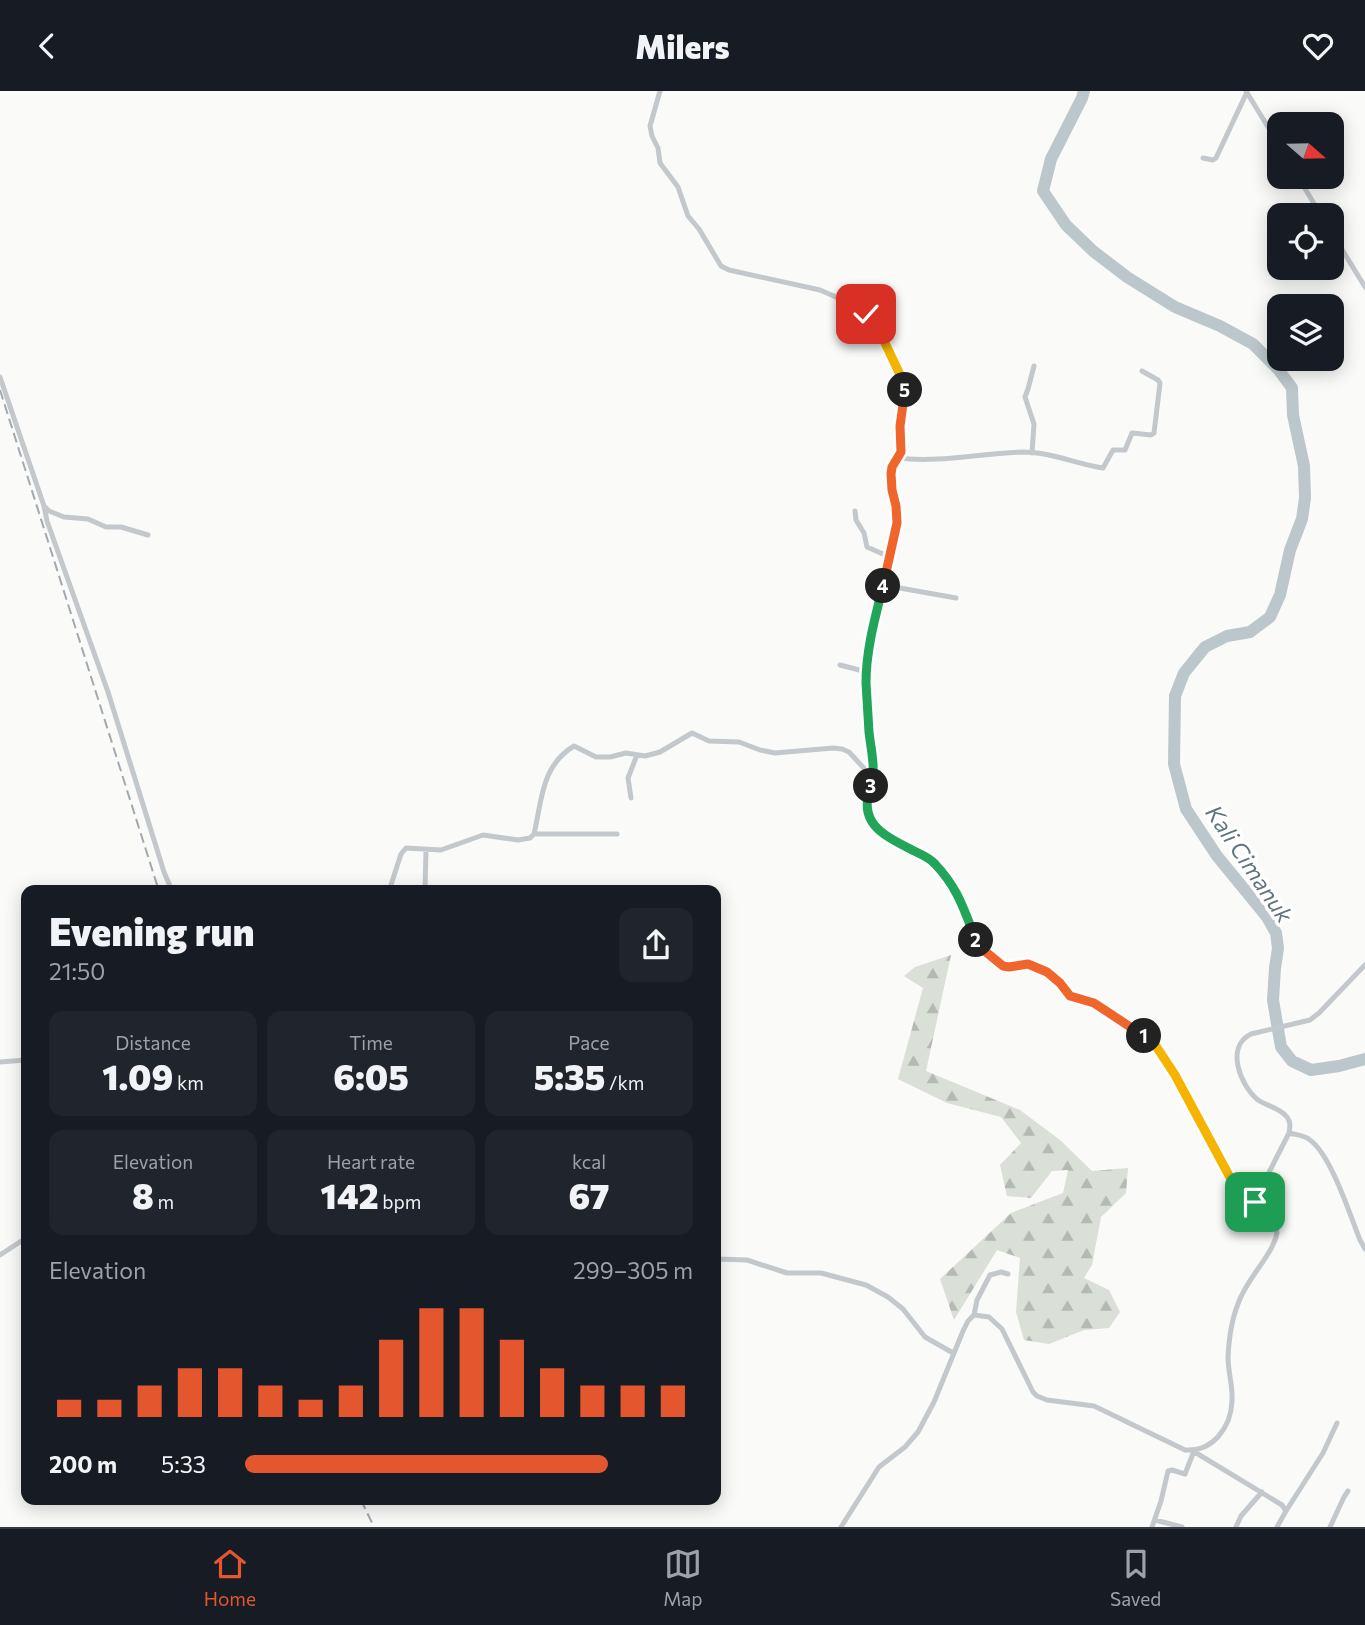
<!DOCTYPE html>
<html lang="en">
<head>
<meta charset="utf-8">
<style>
  :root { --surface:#171b24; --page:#20242c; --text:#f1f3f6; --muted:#9ea1a6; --line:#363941; --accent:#e4572e }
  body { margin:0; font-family:Commissioner,sans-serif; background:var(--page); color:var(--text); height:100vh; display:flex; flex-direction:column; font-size:26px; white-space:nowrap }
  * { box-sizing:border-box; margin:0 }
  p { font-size:23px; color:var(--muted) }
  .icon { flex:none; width:38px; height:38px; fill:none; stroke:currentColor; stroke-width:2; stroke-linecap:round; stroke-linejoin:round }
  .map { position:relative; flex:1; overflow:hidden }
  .drawer { position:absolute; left:21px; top:794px; width:700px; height:620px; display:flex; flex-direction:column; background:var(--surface); border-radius:14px; box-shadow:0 4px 18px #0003 }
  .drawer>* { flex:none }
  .needle { width:46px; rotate:110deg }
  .buttons { position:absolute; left:1267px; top:21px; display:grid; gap:14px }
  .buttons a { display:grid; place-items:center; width:77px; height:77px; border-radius:14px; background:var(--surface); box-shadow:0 4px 18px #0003; font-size:35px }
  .pin { position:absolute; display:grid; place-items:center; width:60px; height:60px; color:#fff; margin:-30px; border-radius:14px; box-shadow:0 4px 10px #0006 }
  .km { position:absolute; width:35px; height:35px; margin:-18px; border-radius:50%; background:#222; color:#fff; font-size:19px; line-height:35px; text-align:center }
  .round { display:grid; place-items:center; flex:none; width:74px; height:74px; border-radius:14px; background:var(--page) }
  .headline { display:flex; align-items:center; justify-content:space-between; height:119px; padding:0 28px }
  h1 { font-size:38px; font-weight:800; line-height:52px }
  .stats { display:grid; grid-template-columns:repeat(3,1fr); gap:10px; height:119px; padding:7px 28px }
  .stats div { display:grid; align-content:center; border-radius:14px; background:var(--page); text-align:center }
  .stats b { font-size:35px; font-weight:800 }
  .stats small { font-size:19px; font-weight:400 }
  .stats p { font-size:19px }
  .chart { height:196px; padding:14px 28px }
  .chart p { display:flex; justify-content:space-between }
  .chart svg { width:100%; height:126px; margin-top:7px; stroke:var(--accent); stroke-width:6 }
  ul { padding:0 28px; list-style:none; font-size:23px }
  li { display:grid; grid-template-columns:112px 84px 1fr; align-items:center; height:52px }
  li i { height:18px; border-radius:9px; background:var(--accent) }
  header { display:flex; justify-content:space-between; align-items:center; height:91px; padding:0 28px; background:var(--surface); font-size:32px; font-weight:800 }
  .tabs { display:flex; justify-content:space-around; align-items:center; height:98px; border-top:2px solid var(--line); background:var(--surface); font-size:19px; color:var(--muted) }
  .tabs a { display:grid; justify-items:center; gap:4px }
  .tabs .selected { color:var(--accent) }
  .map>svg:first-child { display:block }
</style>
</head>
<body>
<header><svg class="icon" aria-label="back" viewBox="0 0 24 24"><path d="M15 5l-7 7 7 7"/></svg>Milers<svg class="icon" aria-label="heart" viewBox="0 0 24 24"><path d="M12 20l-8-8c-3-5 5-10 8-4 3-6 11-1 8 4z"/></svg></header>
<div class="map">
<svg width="1365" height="1436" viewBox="0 0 1365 1436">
  <defs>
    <pattern id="forest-firs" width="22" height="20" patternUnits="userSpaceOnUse" patternTransform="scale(1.75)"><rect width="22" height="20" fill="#dadfd7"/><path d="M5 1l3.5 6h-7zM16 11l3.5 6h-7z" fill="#b4b9b4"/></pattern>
  </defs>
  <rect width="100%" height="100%" fill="#fafaf8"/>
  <!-- forest -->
  <path fill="url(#forest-firs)" d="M951,864l-25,116 94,39 40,30 32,31 36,-3 -2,25 -25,24 -9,48 -8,13 25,12 11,22 -11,16 -25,2 -35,14 -25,-4 -8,-28 4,-54 -23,-8 -43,70 -14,-41 71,-66 52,-20 5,-23 -16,1 -21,27 -24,-2 -7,-31 21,-22 -20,-26 -54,-14 -49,-24 25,-91 -19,-12 11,-9z"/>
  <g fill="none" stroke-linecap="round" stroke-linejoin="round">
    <!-- river -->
    <path stroke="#bbc7cb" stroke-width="12" d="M1084,0l-2,7 -31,61 -8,32 23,34 27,26 34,26 48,30 45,19 33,18 25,25 14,19 1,27 11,51 1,32 -3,21 -12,31 -10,45 -10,22 -20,15 -23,4 -22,11 -21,26 -9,23 -1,68 12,45 31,47 50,61 9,16 2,15 -3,20 -2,32 8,47 11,14 19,9 28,-4 26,-7"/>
    <!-- street -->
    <path stroke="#c3c8cc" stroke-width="5" d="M660,0l-10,35 2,10 6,12 2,15 18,24 10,29 11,13 22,37 8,4 91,20 25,11 15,8 8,5 7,10 30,61 -5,41 1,26 -8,15 -2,7 1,16 5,22v11l-12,57 -14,54 -4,38 2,62 4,28v16l-4,14 -2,13 2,15 12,12 53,31 22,28 6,11 15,40 19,19 9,6 24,-3 18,9 13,10 10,13 24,7 62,43 35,58 42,79 9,10 13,9
      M1246,0l33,54
      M1203,67l10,2 3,-2 31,-66
      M1298,86l23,38
      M1332,142l33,54
      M0,286l44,129 5,5 15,6 24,2 18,8h15l27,8
      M1032,362l2,-29 -9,-27 3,-8 6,-23
      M898,367c42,5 83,-5 125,-6 27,0 54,12 80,16l10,-18h12l7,-17 19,2 3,-2 6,-50 -2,-3 -16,-9
      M44,415l3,15 61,171 56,180 8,19
      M855,420l1,9 8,13 3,14 23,10
      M883,494l73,13
      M840,574l27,7
      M631,707l-3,-20 9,-23
      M534,743h83
      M389,800l12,-37 5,-6 35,2 42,-15 35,5 12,-2 4,-4c8,-34 7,-68 40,-88l22,11h14l16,-4 19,3 15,-4 32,-19 17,8 30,1 21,8 15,3 58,-5 9,1 7,3 24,26
      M425,800l1,-41
      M0,971l26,-2
      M1289,1042c7,2 16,2 21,7 21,15 40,75 50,100l5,9
      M0,1164l26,-17
      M716,1168l31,1 40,13h34l45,12 22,12 15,12 22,28 28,16
      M974,1224l3,-15 13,-25 11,-3 7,2
      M1193,1360l89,54 4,6 -9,16
      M1286,1420l37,-58 14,-30
      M1155,1429l27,7
      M841,1436l38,-60 26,-20 13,-15 16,-30 29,-71 5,-10 6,-6 15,2 13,12 31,63 4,4 10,4 47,6 91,44c28,2 46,-23 47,-49 1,-15 -4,-29 -4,-44 1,-19 3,-36 10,-53 8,-25 35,-49 39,-71l-3,-11 -19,-20 4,-10 30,-59c1,-6 2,-11 -2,-16 -7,-9 -20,-11 -29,-17 -18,-15 -33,-53 -7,-66l59,-14 9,-7 46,-48
      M1152,1436l9,-26 7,-30 4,-1 13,4 9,-23
      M1236,1436l5,-11 21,-24
      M1330,1436l14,-30 4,-6"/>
    <!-- rail -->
    <path stroke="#a2aab0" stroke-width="2" stroke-dasharray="10 5" stroke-linecap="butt" d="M0,299l159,501
      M361,1409l13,27"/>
  </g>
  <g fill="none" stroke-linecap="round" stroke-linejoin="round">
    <!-- split-1 casing -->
    <g stroke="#fff" stroke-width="14">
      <path id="split-1" d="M1144,945l12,10 19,29 58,108 9,10 13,9"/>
    </g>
    <!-- split-2 casing -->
    <g stroke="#fff" stroke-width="14">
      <path id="split-2" d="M976,849l5,8 22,18 6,1 19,-3 19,8 13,11 10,13 24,7 50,33"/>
    </g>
    <!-- split-3 casing -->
    <g stroke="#fff" stroke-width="14">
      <path id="split-3" d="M871,695c-14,37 12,49 41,64 8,4 17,7 23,14 23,24 29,46 41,76"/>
    </g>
    <!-- split-4 casing -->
    <g stroke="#fff" stroke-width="14">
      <path id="split-4" d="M871,695c5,-18 0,-36 -2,-54 -1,-16 -2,-33 -3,-49 0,-33 9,-65 17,-97"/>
    </g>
    <!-- split-5 casing -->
    <g stroke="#fff" stroke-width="14">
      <path id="split-5" d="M883,495l14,-63 -1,-17 -4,-16 -1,-16 1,-7 9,-15 -1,-26 5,-36"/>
    </g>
    <!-- split-6 casing -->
    <g stroke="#fff" stroke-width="14">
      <path id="split-6" d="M866,223l10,10 28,59 1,7"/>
    </g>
    <!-- split-1 -->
    <use href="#split-1" stroke="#f5b400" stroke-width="9"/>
    <!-- split-2 -->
    <use href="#split-2" stroke="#f0652b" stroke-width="9"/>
    <!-- split-3 -->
    <use href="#split-3" stroke="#22a559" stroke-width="9"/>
    <!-- split-4 -->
    <use href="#split-4" stroke="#22a559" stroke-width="9"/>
    <!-- split-5 -->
    <use href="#split-5" stroke="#f0652b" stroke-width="9"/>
    <!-- split-6 -->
    <use href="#split-6" stroke="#f5b400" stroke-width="9"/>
  </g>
  <g text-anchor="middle" stroke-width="7" stroke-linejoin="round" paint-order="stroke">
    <!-- water labels -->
    <g font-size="23" font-style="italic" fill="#60757c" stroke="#fff">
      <text transform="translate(1249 773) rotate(56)" y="8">Kali Cimanuk</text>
    </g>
  </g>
</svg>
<div class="buttons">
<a><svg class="needle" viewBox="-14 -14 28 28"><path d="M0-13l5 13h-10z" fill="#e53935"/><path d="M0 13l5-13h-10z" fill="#9ea1a6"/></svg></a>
<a><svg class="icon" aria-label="locate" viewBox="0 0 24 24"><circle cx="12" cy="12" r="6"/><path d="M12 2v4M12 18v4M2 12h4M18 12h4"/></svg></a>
<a><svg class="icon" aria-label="layers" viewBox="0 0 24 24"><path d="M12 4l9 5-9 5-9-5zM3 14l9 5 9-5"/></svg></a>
</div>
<div class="pin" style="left:1255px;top:1111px;background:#1e9e55"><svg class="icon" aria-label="arrive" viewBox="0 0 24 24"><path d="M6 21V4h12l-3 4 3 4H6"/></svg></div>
<div class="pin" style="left:866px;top:223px;background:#d93025"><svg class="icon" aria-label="check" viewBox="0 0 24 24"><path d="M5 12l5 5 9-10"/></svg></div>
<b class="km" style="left:1144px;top:945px">1</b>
<b class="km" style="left:976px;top:849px">2</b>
<b class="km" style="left:871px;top:695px">3</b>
<b class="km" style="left:883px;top:495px">4</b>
<b class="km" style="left:905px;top:299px">5</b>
<section class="drawer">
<div class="headline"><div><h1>Evening run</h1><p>21:50</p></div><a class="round"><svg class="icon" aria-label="share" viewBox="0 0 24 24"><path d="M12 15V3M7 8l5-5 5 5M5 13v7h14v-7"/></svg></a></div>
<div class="stats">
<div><p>Distance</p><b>1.09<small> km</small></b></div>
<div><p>Time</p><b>6:05</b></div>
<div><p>Pace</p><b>5:35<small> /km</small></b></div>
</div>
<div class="stats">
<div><p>Elevation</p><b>8<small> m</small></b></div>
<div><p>Heart rate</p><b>142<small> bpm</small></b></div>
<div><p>kcal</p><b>67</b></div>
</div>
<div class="chart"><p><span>Elevation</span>299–305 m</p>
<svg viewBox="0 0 160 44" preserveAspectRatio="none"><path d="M5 44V38M15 44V38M25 44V33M35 44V27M45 44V27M55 44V33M65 44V38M75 44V33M85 44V17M95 44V6M105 44V6M115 44V17M125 44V27M135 44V33M145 44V33M155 44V33"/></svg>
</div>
<ul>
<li><b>200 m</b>5:33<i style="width:81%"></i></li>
</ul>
</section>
</div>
<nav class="tabs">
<a class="selected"><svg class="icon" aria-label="home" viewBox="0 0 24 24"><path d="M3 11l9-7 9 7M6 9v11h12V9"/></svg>Home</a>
<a><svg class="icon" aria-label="map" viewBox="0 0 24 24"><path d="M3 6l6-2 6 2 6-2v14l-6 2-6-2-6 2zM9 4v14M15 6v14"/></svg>Map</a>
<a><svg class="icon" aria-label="saved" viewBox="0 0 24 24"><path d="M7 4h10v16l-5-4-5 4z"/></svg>Saved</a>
</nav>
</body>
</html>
